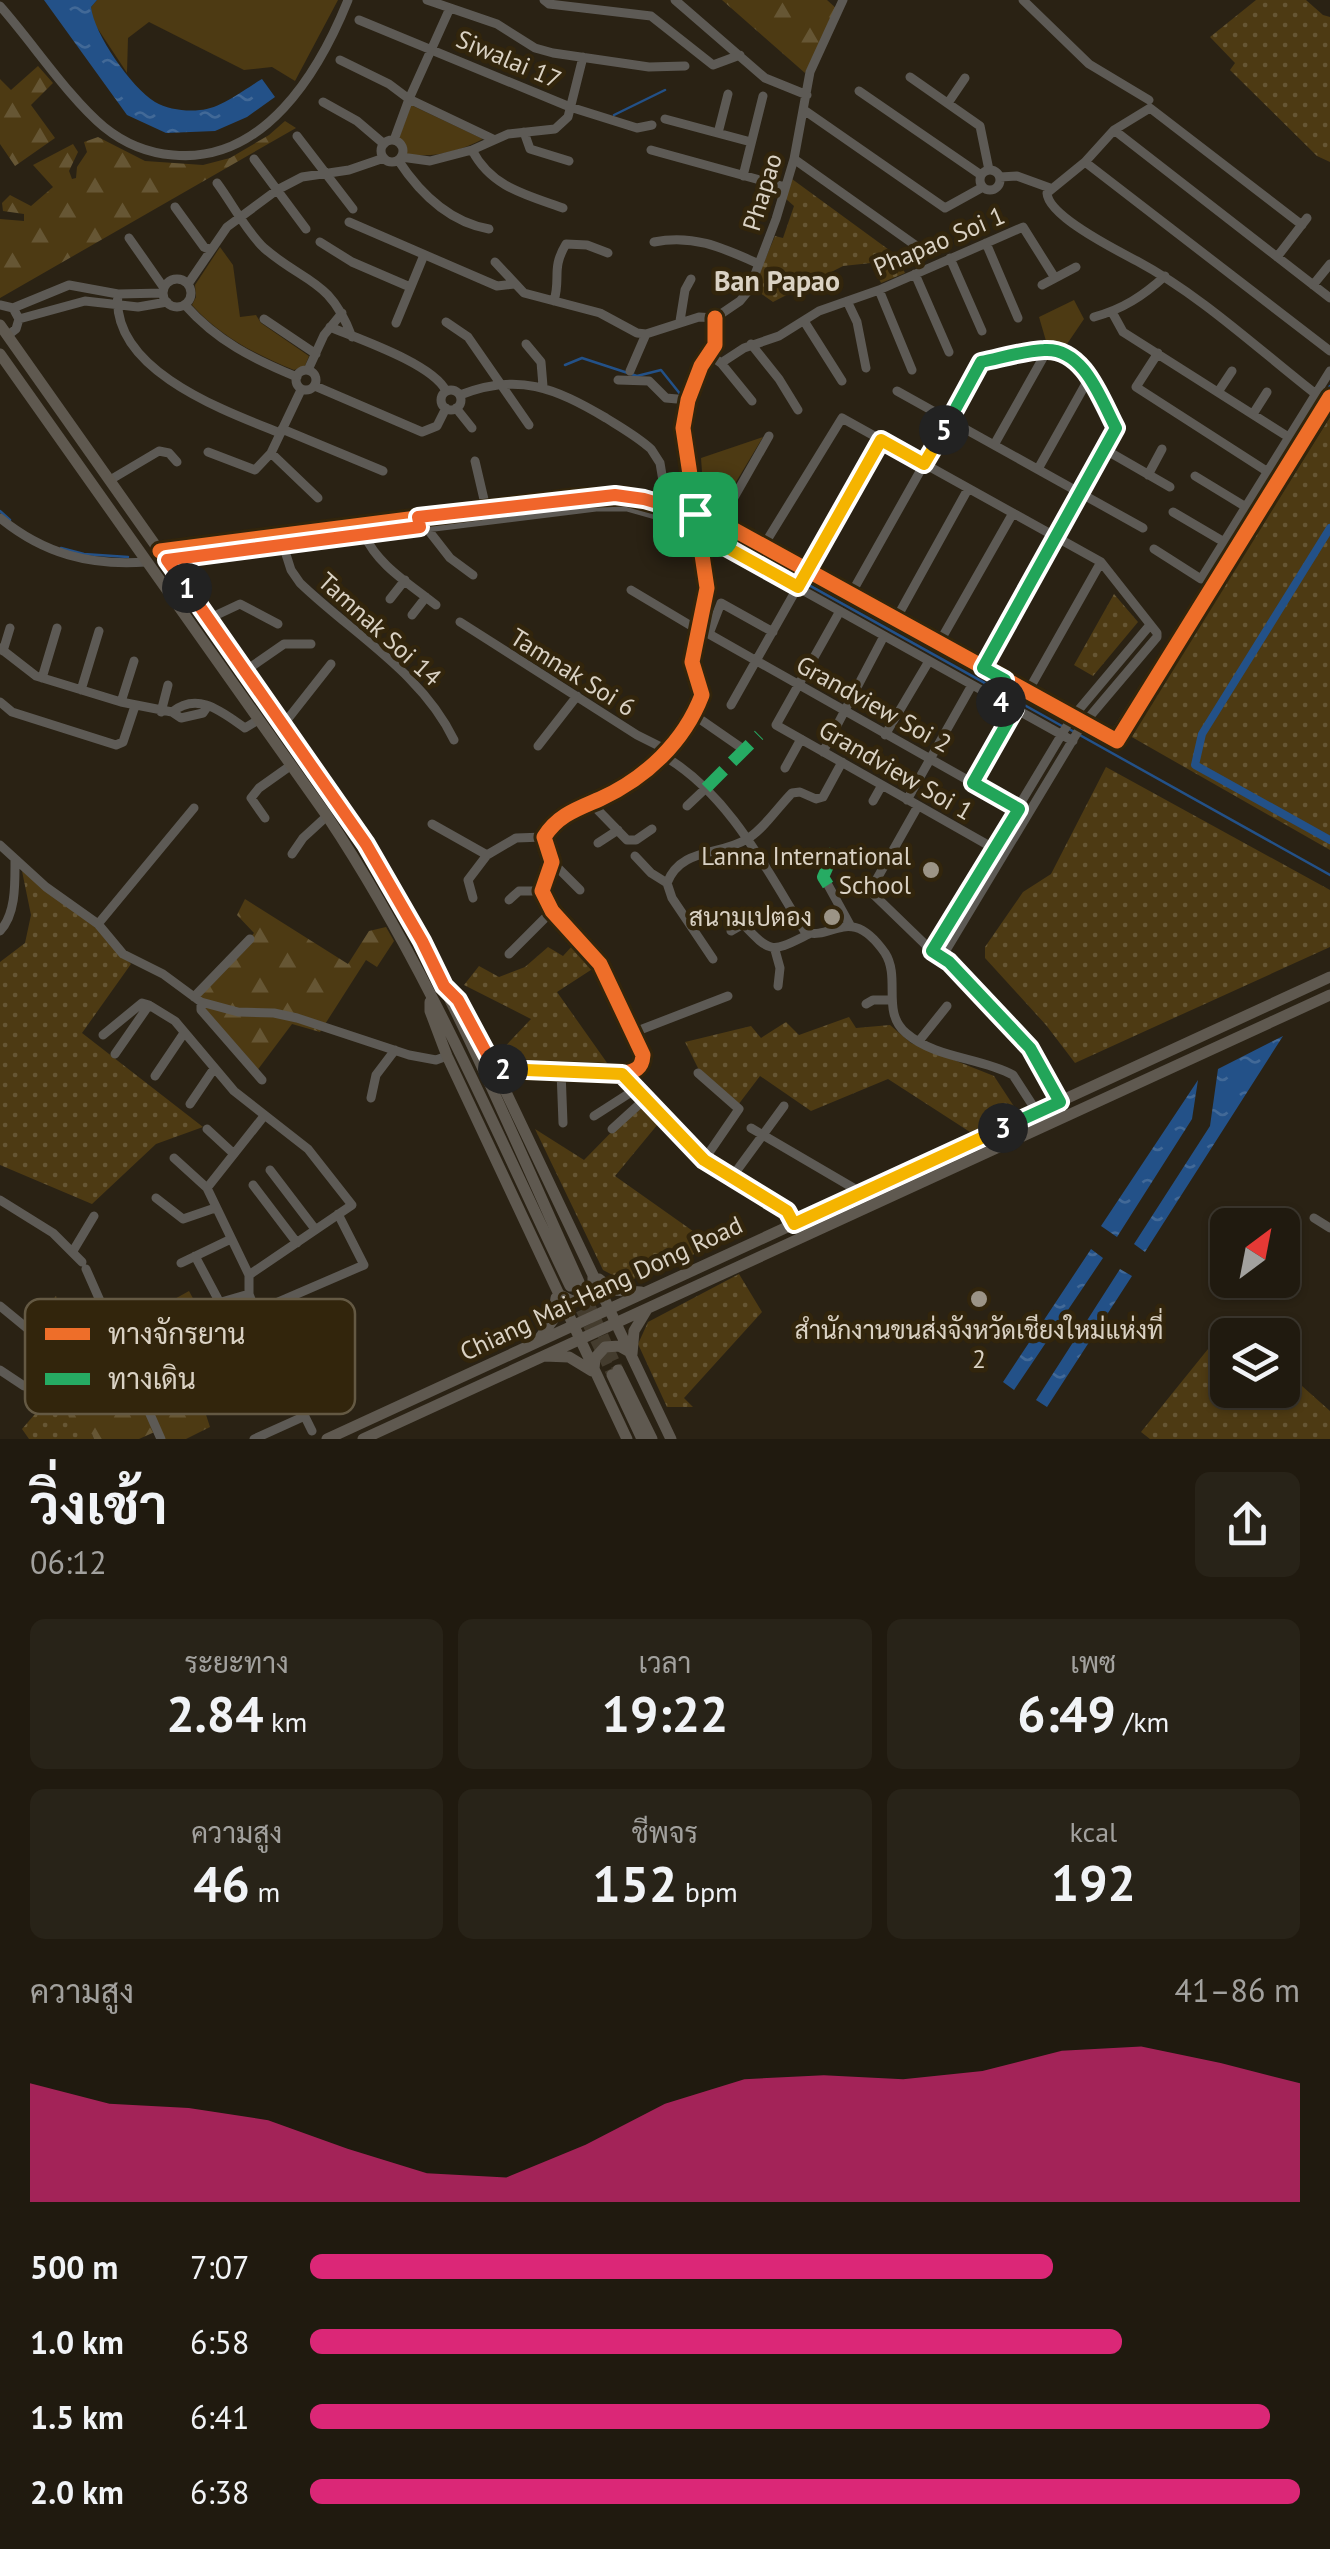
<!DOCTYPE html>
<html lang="th">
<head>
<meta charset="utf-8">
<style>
  :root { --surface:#201a0f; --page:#282318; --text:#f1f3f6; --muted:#a2a19e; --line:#3d382f; --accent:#db2777 }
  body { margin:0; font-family:"PT Sans",Sarabun,sans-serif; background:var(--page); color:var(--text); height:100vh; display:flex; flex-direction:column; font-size:38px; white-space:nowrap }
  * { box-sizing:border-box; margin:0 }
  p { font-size:32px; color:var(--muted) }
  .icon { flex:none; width:55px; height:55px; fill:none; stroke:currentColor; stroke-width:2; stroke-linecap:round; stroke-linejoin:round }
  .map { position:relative; height:1439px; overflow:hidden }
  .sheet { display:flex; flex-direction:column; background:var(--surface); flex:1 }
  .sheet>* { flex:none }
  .needle { width:65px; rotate:32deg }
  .buttons { position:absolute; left:1210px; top:1208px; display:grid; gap:20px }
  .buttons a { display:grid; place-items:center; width:90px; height:90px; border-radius:15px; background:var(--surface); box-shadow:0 2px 8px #0004,0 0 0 2px var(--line); font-size:50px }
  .pin { position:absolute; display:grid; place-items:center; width:85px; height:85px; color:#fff; margin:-42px; border-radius:20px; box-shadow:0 5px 15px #0006 }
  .km { position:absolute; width:50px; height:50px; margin:-25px; border-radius:50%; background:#222; color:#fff; font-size:28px; line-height:50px; text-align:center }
  .round { display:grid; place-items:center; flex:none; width:105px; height:105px; border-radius:15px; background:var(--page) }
  .headline { display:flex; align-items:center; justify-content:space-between; height:170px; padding:0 30px }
  h1 { font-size:55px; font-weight:700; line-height:75px }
  .figures { display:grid; grid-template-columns:repeat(3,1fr); gap:15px; height:170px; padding:10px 30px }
  .figures div { display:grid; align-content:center; border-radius:15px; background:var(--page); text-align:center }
  .figures b { font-size:50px; font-weight:700 }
  .figures small { font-size:28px; font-weight:400 }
  .figures p { font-size:28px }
  .chart { height:280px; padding:20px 30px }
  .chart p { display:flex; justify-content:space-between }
  .chart svg { width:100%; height:180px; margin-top:10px; fill:var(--accent); opacity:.7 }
  ul { padding:0 30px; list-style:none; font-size:32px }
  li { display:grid; grid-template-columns:160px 120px 1fr; align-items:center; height:75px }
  li i { height:25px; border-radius:12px; background:var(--accent) }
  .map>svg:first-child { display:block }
</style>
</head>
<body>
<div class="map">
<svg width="1330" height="1439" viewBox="0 0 1330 1439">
  <defs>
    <pattern id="grass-dots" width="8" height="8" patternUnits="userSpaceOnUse" patternTransform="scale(2.5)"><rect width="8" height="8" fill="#4d3a13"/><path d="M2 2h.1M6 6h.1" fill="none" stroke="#665634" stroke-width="1.8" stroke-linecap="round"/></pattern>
    <pattern id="forest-firs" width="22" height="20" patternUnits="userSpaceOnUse" patternTransform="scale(2.5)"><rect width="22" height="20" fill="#4d3a13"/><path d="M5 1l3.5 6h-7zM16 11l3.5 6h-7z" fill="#665634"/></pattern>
    <pattern id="water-ripples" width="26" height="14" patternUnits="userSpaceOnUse" patternTransform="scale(2.5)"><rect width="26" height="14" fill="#235188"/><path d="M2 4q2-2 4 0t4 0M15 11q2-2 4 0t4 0" fill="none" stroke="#426997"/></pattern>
  </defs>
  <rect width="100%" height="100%" fill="#2a2214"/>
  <!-- grass -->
  <path fill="url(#grass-dots)" d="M1256,0h50l17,15 7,2v145l-13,-6 -87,-86 5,-7 -25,-26z
    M792,179l104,76 9,18 -24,10 -10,-20 -28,3 -70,36 -20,-14 22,-52 8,2 11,-32 -8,-7z
    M1330,417v433l-200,-114z
    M1114,594l24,28 -45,54 -19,-11z
    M1106,767l224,123v57l-255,116 -29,-38 -61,-67v-11l38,-55 28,-18z
    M22,871l72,54 37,39 -49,69 121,94 -47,17 -64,60 -92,-39v-203l25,-19 6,-28z
    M574,944l23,22 -40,26 53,75 -109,-3 -4,-9 34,-36 -67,-34 15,-19 20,11 26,-10 23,-20 15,9z
    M849,1017l7,11 34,-3 21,18 83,33 23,35 -47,21 -82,-53 -77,32 -51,-35 -22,29 -35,-27 -18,-36 66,-16 10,12 25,-16 13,13z
    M639,1104l19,20 -43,52 99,70 -88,36 -23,-12 -68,-141 49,31z
    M739,1274l23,38 -78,86 9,9h-26l-29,-63 10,-22z
    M56,1296l7,22 33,-12 16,28 25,-14 27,39 4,31 -23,3 -15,-35 -38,76 2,5h-65l-7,-10 26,-30 -13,-14 24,-25 9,19 11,-5 -1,-9 32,-22 -7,-7 -25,4 -8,-11 -18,11 -22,-15z
    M1229,1323l14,12h-15v55h54l1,-21 47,42v28h-180l-9,-7z"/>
  <!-- forest -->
  <path fill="url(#forest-firs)" d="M722,0h105l10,9 -32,64z
    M38,66l15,17 -22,22 24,33 -40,28 -15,-22v-65l11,11z
    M285,121l11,7 -296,170v-79l24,2v-7l-21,-3 -1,-8 8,-8 21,11 22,-19 -20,-22 40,-21 5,8 -9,19 3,8 4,-1 1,-11 10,-15 -3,-10 14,-5 47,24 58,4 27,-7 39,-23z
    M245,899l103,65 21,-33 17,-4 8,14 -17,26 -11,-7 -46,72 -28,-8 -36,48 -55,-61 -2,-15 55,-63 -17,-18z
    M189,1291l7,13 -22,13 36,110 -24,12h-22l-5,-9 -20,9h-45l-2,-5 -20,-6 -7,-24 65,-46 15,35 23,-3 -4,-31 -27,-39z"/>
  <!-- park -->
  <path fill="#4d3a13" d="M97,0h241l-43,81 -23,-14 -28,3 -95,-48 -21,16 -1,35 -35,-53 -1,-13z
    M411,105l72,34c-26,13 -48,19 -77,15l-1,-10 -6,-6z
    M220,247l13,18 7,52 16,-2 5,8 48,33 -4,10 -11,4c-39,-16 -73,-33 -102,-65l4,-8 -1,-12z
    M1074,300l10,19 -19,28 -9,-6h-10l-7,-24z
    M763,437l-45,75 -21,-8 -5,-32h10l-1,-14z"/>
  <!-- water -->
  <path fill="url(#water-ripples)" d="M44,0h53l-6,7c3,27 40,80 64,95 12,7 31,10 45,8 20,-1 45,-21 62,-31l13,18 -28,20 -32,14 -49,2 -39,-18z
    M1283,1036l-138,216 -11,-8 76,-118 8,-57z
    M1198,1080l-6,39 -75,118 -16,-11z
    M1091,1249l12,9 -89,132 -11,-8z
    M1120,1269l12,7 -85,131 -11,-7z"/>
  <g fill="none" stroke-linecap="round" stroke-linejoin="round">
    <!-- stream -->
    <path stroke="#235188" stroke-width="2.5" d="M614,115l51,-25
      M565,365l17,-7 55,18 24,-6 20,25
      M644,507l42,12
      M0,511l10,9
      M710,530l352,196
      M316,535l269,-32h36
      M61,548l23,6 44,3
      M1069,729l261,146
      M1112,732l218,-346"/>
    <!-- canal -->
    <path stroke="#235188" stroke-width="8" d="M1330,528l-128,206 -7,31 135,75"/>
    <!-- major-tunnel -->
    <path stroke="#443c2e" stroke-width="11" stroke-dasharray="11 5.5" stroke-linecap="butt" d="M583,1290l35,80
      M574,1295l37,77"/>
    <!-- minor -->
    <path stroke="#5d5a55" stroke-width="9" d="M427,0l70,24 38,24 18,5 96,14 36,-1
      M544,0l5,4 102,12 62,49 27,-10
      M675,0l90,78 42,17
      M1023,0l66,64 60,36
      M0,6c32,36 69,92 104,121 21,17 43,26 69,28 91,9 146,-83 175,-155
      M359,20l211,87 67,21 15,-3
      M340,60l49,24 20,15 84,40
      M910,77l70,49 9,44
      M859,91l122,84
      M323,102l34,19 27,23
      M948,103l17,-25
      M804,110l141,98 38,-21
      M665,119l86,23
      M1114,130l36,-22 152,117
      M524,132l6,17 39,12
      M718,133l10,-39
      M297,136l56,73
      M394,140l15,-41 41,-91
      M381 151a11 11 0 1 1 22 0a11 11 0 1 1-22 0Z
      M472,150c19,37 54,45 91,58
      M651,150l134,37
      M401,157l29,4 42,-11 36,-16 47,-5 13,-12 15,-60
      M254,159l52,70
      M794,159l121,86
      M398,160c21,32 51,62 91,69
      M1085,162l29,-32 216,168
      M980 180a10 10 0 1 1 20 0a10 10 0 1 1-20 0Z
      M743,176l20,-80
      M1000,177l17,-1 33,12
      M217,183c15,20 29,48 47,65 40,35 66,30 88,89
      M175,207l29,40 7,3
      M349,222l148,64 17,-2
      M129,238l35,50
      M320,242l32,20 58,25
      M654,242c40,-8 69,6 105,22
      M986,243l32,75
      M1277,257l30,-39
      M950,258l32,73
      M495,262l29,31 76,20 37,20 9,1 53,-17 16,1
      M915,274l34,78
      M163 293a14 14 0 1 1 28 0a14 14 0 1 1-28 0Z
      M188,284l39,-57 50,-37 25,-13 47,-7 35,-12
      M1042,285l34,-18
      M1313,285l17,-21
      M879,290l33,80
      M118,294c-8,76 107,117 162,139
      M554,301c7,-24 -3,-32 12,-57l21,1 21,8
      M847,301l10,21 9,46
      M0,305l13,3 6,11 -3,10 -9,7
      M185,305c32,36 68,54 112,72
      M13,308l56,-23 49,9 45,-1
      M1112,312l11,20 167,106
      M1094,317c29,-8 49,-21 71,-41
      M715,318l25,-17 9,-11 27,-71 18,-60 16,-87 33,-72
      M19,319l66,-18 53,6 29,-5
      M264,319l52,35
      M680,321l5,-31 6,-11
      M804,321l38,60
      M446,322l22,15 61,88
      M396,323l28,-68
      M330,327c29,12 103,37 116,64
      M526,344l15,18 2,24
      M751,344l28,35 19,31
      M1158,353l-22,34 132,85
      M710,355l11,8 23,-15 35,-12 40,-25 60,-21 144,-63 32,51
      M721,363l31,38
      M296 380a10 10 0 1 1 20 0a10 10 0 1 1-20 0Z
      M308,370l16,-35 18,-22
      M630,371l16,-37
      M618,380l31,1 17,17 22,2
      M315,386l107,46 15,-6 9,-18
      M441 400a10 10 0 1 1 20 0a10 10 0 1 1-20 0Z
      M897,391l246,137
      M1218,392l14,-21
      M460,395c58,-23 95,-7 146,23 16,10 32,19 45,31l9,14 5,30
      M1317,395c-58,-45 -115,-99 -180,-134 -21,-11 -89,-45 -90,-68l38,-31 245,189
      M456,408l16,20
      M1253,414l14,-22
      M282,429l101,42
      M994,445l54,-96
      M1104,449l66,38
      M208,452l47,18 16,-17 30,-63
      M271,453l47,45
      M475,461l11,47
      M1038,469l51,-91
      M1148,475l14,-26
      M1195,476l51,31
      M110,480l49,-29 10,2 8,9
      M1173,512l51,30
      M0,518c44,36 90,48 146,44
      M720,522l49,-86
      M425,526l25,32 23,17
      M364,534c13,31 46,50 72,71
      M283,545l8,25 9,13c53,51 122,90 154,157
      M764,545l78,-127 259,144 56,71v4l-77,91 -138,229
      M1154,549l47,30 129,-208
      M160,551l412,-53 54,-2 94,26 397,219 213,-344
      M167,560l429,-53h31l53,15 393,219
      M631,590l67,40
      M851,594l130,-231c20,-5 42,-12 63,-14 39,-2 57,51 72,79l-133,240
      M390,599l15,-19
      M840,611l-64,114 219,124
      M412,615l14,-18
      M208,619l32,-15 38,20
      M896,619l72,-130
      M460,622l177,113 32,16
      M773,632l-52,-29 -12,31 310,175
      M939,643l74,-130
      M0,648l36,28 85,26 51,10 9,6 22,-5 4,-6
      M3,651l7,-23
      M245,671l39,-27h27
      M42,678l15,-50
      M81,690l18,-59
      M1027,693l74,-131
      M0,702l12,10 104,33 7,-3 12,-36
      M121,702l13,-41
      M731,705l150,-265
      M161,712l7,-27
      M172,712c26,-21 50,0 73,16l13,-8
      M694,715l49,34
      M283,725l48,-61
      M885,735l44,-74
      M538,746l39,-50
      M823,752l61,-116
      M664,756c66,39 102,113 141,176 28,9 45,-29 80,21 16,25 -4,59 21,80 30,26 74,24 107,42l24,37
      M785,768l16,-29
      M973,783l42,-74
      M907,800l65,-115
      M873,801l9,-16
      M590,802l37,38h9l16,-11
      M687,806l19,-18
      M918,806l-48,85 62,60 17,12 81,85 30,54
      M265,818l-14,-20 8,-10 31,-22
      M432,824l55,31 29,-17 28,-1
      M598,843l20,-13
      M0,845l46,42 52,37 25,30 40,20 38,28 37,10 36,1 23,5 112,37 27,5 11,-4
      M292,854l11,-16 24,-22
      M635,856l16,17 16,10
      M552,862l28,28
      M828,885l22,40
      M473,898l-5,-18 19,-25
      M509,900l10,-9h23
      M98,924l96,-116
      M0,931c16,-17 15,-47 15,-70
      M731,931l12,-7c29,31 29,28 66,10
      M775,950l5,18 -2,18
      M932,951l139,-232 79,-94
      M509,954l43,-43
      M713,959l-41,-61 -5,-15c14,-36 53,-27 80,-44 17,-10 31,-32 45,-46l8,-1 16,7 7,-2 19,-35
      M194,997l56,-58
      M201,1002v8l61,70
      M866,1004l7,-4h19
      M149,1005l26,16 59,70 74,58 44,56 -103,70
      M632,1033l96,-37
      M103,1035l39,-32 7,2 -34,49
      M919,1041l28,-35
      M495,1069l127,5c12,-3 20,-4 21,-19l-43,-91 -48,-53 -10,-20 10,-29 -8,-25c14,-22 33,-28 56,-38 46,-21 84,-57 102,-104l-10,-33 15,-74 -24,-160 5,-28 13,-34 14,-21v-27
      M561,1071l2,52
      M698,1073l41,36 -35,51
      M622,1074l82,86 83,51 7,13
      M155,1076l29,-43
      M371,1098l5,-23 19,-25
      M190,1104l23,-34
      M594,1116l42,-27
      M751,1128l111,65
      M207,1129l27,25
      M612,1129l33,-30
      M174,1158l33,30 42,87v19l17,44 46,93
      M270,1170l45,59
      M732,1177l52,-71
      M253,1185l44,58
      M207,1188l57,-72
      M156,1198l27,21 32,-11
      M0,1200l53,33 29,29
      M1314,1218l16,10
      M73,1251l21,-35
      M195,1256l25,47
      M181,1263l50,-24
      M86,1269l75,170
      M0,1306l56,46
      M255,1312l109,-47 -26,-51
      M180,1314l69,-20
      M214,1355l14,48
      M190,1362l76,-24
      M0,1370l24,16
      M212,1408l48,-15 27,-12
      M254,1439l51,-23"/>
    <!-- major -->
    <path stroke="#5f5950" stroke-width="11" d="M0,325l338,479c100,148 167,315 241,478
      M0,354l327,462c98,147 167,311 243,470
      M454,996l41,73 176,370
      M430,1002v9l17,45 180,383
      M599,1279l14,11 28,2
      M560,1295l12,6 13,-4 8,-13v-8
      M539,1339l14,-19 3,-22
      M632,1354l2,-23 12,-20
      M544,1356l25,1 23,14
      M594,1369l1,-11 10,-11 14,-1 9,5
      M618,1370l34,69
      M612,1375l30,64
      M327,1439l1003,-462
      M363,1439l967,-444"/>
    <!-- quiet -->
    <path stroke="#26ab63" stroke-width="12" stroke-dasharray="25 12" stroke-linecap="butt" d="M706,788l53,-53
      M828,885l-5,-8 12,-27"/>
    <!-- cycleway casing -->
    <g stroke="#32250c" stroke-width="21">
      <path id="cycleway" d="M160,551l412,-53 54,-2 94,26 397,219 213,-344
        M495,1069l127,5c12,-3 20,-4 21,-19l-43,-91 -48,-53 -10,-20 10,-29 -8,-25c14,-22 33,-28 56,-38 46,-21 84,-57 102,-104l-10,-33 15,-74 -24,-160 5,-28 13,-34 14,-21v-27"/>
    </g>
    <!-- cycleway -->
    <use href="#cycleway" stroke="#ee6e29" stroke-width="15"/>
  </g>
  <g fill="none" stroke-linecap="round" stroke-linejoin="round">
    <!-- split-1 casing -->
    <g stroke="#fff" stroke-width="20">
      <path id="split-1" d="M187,588l-20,-28 253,-33 -2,-10 197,-22 29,4 51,15"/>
    </g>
    <!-- split-2 casing -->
    <g stroke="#fff" stroke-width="20">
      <path id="split-2" d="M187,588l179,256 56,97 22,45 14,14 37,69h8"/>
    </g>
    <!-- split-3 casing -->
    <g stroke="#fff" stroke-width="20">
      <path id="split-3" d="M503,1069l119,5 82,86 83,51 7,13 209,-96"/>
    </g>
    <!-- split-4 casing -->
    <g stroke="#fff" stroke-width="20">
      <path id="split-4" d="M1001,702l14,7 -42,74 46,26 -87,142 17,11 81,86 30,54 -57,26"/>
    </g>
    <!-- split-5 casing -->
    <g stroke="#fff" stroke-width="20">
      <path id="split-5" d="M944,430l37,-68c20,-4 42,-11 63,-12 40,-3 57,50 72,78l-133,240 22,12 -9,18 5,4"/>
    </g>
    <!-- split-6 casing -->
    <g stroke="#fff" stroke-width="20">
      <path id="split-6" d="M695,514l4,18 99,55 83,-147 43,24 20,-34"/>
    </g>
    <!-- split-1 -->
    <use href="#split-1" stroke="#f0652b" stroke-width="12"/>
    <!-- split-2 -->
    <use href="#split-2" stroke="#f0652b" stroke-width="12"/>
    <!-- split-3 -->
    <use href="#split-3" stroke="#f5b400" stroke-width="12"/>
    <!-- split-4 -->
    <use href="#split-4" stroke="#22a559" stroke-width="12"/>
    <!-- split-5 -->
    <use href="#split-5" stroke="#22a559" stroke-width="12"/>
    <!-- split-6 -->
    <use href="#split-6" stroke="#f5b400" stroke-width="12"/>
  </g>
  <!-- markers -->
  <g fill="#9c9486" stroke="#32250c" stroke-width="4">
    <circle cx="931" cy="870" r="10"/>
    <circle cx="832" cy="917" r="10"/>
    <circle cx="979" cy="1299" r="10"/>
  </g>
  <g text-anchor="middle" stroke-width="9" stroke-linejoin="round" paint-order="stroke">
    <!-- street labels -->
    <g font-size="25" fill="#dad2c4" stroke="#32250c">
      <text transform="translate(509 59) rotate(23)" y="9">Siwalai 17</text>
      <text transform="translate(762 192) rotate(-73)" y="9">Phapao</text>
      <text transform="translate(939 241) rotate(-23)" y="9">Phapao Soi 1</text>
      <text transform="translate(380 629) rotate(42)" y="9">Tamnak Soi 14</text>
      <text transform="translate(573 672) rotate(32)" y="9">Tamnak Soi 6</text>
      <text transform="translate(874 704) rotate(29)" y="9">Grandview Soi 2</text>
      <text transform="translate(896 770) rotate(30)" y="9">Grandview Soi 1</text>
      <text transform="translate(601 1288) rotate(-25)" y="9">Chiang Mai-Hang Dong Road</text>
    </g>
    <!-- poi labels -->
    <g font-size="25" fill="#dad2c4" stroke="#32250c" text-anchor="end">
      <text x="911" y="865">Lanna International<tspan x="911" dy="29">School</tspan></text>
      <text x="812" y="926">สนามเปตอง</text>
      <text x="979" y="1339" text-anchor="middle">สำนักงานขนส่งจังหวัดเชียงใหม่แห่งที่<tspan x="979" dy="29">2</tspan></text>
    </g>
    <!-- neighbourhood labels -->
    <g font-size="28" font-weight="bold" fill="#dad2c4" stroke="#32250c">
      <text x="777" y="291">Ban Papao</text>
    </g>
  </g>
  <!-- legend -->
  <rect x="25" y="1299" width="330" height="115" rx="15" fill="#32250c" stroke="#645943" stroke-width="2.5"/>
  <rect x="45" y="1328" width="45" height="12" fill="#ee6e29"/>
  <rect x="45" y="1373" width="45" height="12" fill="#26ab63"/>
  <g font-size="28" fill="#dad2c4">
    <text x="108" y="1344">ทางจักรยาน</text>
    <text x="108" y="1389">ทางเดิน</text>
  </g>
</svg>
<div class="buttons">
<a><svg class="needle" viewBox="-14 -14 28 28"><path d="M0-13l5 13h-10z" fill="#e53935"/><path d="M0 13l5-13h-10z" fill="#a2a19e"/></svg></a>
<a><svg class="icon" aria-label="layers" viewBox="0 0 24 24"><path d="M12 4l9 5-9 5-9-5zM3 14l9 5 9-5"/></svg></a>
</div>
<div class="pin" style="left:695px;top:514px;background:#1e9e55"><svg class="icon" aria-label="arrive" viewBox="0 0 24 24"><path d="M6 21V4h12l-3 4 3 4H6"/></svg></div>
<b class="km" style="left:187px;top:588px">1</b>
<b class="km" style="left:503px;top:1069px">2</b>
<b class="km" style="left:1003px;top:1128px">3</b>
<b class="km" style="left:1001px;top:702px">4</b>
<b class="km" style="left:944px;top:430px">5</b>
</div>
<section class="sheet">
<div class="headline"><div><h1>วิ่งเช้า</h1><p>06:12</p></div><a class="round"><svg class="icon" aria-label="share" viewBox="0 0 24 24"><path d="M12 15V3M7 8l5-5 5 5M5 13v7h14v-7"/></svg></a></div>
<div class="figures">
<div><p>ระยะทาง</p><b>2.84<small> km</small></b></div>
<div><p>เวลา</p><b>19:22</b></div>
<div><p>เพซ</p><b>6:49<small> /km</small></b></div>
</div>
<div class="figures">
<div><p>ความสูง</p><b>46<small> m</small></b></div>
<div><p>ชีพจร</p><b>152<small> bpm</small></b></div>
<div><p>kcal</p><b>192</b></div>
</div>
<div class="chart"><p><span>ความสูง</span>41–86 m</p>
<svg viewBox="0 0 160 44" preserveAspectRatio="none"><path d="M0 44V15L10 20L20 21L30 24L40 31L50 37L60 38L70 30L80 20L90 14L100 13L110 14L120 12L130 7L140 6L150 10L160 15V44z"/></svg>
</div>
<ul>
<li><b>500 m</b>7:07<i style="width:75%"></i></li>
<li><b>1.0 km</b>6:58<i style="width:82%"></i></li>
<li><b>1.5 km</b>6:41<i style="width:97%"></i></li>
<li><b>2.0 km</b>6:38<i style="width:100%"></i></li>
</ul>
</section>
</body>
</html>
